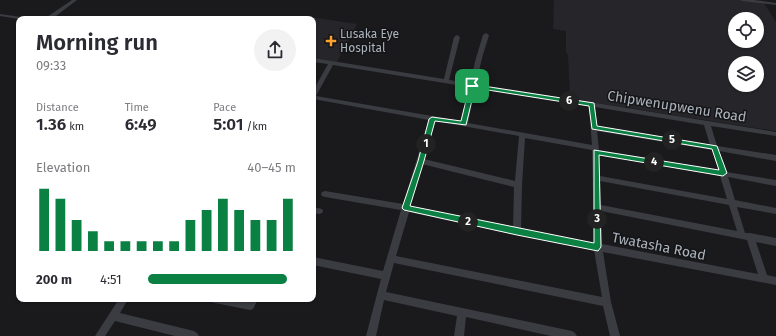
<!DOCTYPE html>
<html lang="en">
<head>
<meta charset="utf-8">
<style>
  :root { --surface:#fff; --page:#f2f2f3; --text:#2b2b33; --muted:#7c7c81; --accent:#0b8043 }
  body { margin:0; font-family:"Fira Sans",sans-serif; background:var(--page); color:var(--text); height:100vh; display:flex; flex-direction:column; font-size:15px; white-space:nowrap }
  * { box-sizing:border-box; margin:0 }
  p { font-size:13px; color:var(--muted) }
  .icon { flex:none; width:22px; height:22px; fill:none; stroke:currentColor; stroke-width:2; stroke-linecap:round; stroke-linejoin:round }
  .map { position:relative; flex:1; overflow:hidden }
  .drawer { position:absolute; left:16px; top:16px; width:300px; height:286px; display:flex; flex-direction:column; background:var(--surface); border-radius:8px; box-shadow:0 1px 3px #0004 }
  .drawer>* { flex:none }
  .fabs { position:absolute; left:728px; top:12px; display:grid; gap:8px }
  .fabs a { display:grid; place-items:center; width:36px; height:36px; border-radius:50%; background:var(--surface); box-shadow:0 1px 3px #0004; font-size:20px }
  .pin { position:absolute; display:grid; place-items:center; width:34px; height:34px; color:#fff; margin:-17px; border-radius:8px; box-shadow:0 2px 6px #0006 }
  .km { position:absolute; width:20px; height:20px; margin:-10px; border-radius:50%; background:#222; color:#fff; font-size:11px; line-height:20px; text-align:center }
  .round { display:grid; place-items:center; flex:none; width:42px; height:42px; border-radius:21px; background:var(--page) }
  .head { display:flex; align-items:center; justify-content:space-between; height:68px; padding:0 20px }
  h1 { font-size:22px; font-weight:600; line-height:30px }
  .stats { display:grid; grid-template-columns:repeat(3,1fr); gap:6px; height:68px; padding:4px 20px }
  .stats div { display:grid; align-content:center }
  .stats b { font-size:17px; font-weight:600 }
  .stats small { font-size:11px; font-weight:400 }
  .stats p { font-size:11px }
  .chart { height:112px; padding:8px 20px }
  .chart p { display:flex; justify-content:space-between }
  .chart svg { width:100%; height:72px; margin-top:4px; stroke:var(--accent); stroke-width:6 }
  ul { padding:0 20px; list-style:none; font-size:13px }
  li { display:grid; grid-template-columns:64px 48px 1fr; align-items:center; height:30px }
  li i { height:10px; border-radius:5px; background:var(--accent) }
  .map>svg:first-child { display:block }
</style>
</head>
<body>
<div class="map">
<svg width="776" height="336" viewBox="0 0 776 336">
  <rect width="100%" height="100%" fill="#1a1a1d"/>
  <!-- built -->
  <path fill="#26262a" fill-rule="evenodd" d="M554,0h188l22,3 12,19v109l-206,-32 -2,-44 -2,-3v-21l-13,-2zM735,19h22v22h-22zM735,63h22v22h-22z
    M310,17l47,7 -20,38 -24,-4v-39h-4z"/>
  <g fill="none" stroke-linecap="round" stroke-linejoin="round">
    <!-- minor -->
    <path fill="#3a3c42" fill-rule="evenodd" d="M72,0h5l-21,16 3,3h-5l-2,-1 -8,1z
      M740,0h14l22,3v2l-34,-4z
      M0,14l28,4 2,1h-11l-19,-3z
      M486,33l3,2 -7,23 -6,26 300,48v4l-65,-10 6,20 59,9v6l-57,-10 7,21 50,8v6l-48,-9 7,23 41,8v6l-39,-7 8,26h5l26,5v8l-20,-4 11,33 9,2v8l-173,-33 8,50 9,34h-10l-7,-30 -209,-43 -8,29 186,39 3,2 2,3h-26l-85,-19 -2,19h-10l3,-20 -73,-16 -8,36h-10l15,-57 -68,-14v-8l70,14 18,-61 -76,-13 -3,-1 -1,-2 1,-2 3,-1 78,13 26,-84 -116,-21v-8l15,-27 -15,-2v-4l131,21 10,-42 3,-2 3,2 -11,43 21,3 6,-25 7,-23zM333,65l136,22 -8,34 -145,-25zM475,88l114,18 3,39 -124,-22zM595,107l109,18 6,20 -113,-19zM435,121l84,15 -4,45 -91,-22zM597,131l115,19 6,20 -119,-20zM525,138l67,12 2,93 -73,-14 1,-44zM599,155l121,21 7,23 -127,-23zM422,164l92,23 -1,41 -103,-22zM600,181l129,24 8,26 -136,-26zM601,211l146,29 11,34 -156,-30zM409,212l108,23 77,15 8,47 -206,-41z
      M313,207l9,2 1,2 -1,2 -3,1 -6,-1z
      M119,299h9l-8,14 74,18 3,2 2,3h-24l-60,-15 -10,15h-10z
      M211,299h24l12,3 2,-3h9l-5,10 -3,1 -35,-7 -3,-1z"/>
  </g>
  <!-- route -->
  <path fill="#0b8043" stroke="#fff" fill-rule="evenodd" d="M470,84l124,19 3,23 120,20 10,27 -4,3 -124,-21 2,92 -3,4 -81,-16 -113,-25 -2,-2 16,-47 11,-42 3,-2 29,4zM475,88l114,18 3,23 120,20 7,21 -125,-20v93l-184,-37 14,-45 11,-40 31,4z"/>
  <!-- markers -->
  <path fill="#ffa32f" stroke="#151518" stroke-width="1.5" d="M329 35h4v4h4v4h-4v4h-4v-4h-4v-4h4z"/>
  <g text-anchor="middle" stroke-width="3" stroke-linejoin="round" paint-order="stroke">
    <!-- far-poi labels -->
    <g font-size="12" fill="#abb3bd" stroke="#151518" text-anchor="start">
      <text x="340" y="38">Lusaka Eye<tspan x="340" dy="14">Hospital</tspan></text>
    </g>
    <!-- street labels -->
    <g font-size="14" fill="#abb3bd" stroke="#151518">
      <text transform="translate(677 106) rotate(9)" y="5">Chipwenupwenu Road</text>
      <text transform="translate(659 246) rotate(11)" y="5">Twatasha Road</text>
    </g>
  </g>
</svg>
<div class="fabs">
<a><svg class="icon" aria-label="locate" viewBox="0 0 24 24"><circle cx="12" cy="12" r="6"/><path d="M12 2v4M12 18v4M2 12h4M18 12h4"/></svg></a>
<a><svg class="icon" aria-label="layers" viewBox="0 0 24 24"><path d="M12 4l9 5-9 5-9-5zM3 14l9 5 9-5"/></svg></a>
</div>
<div class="pin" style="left:472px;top:86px;background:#1e9e55"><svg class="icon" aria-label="arrive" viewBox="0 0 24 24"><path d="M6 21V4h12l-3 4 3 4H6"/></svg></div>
<b class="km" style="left:426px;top:144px">1</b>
<b class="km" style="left:468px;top:222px">2</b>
<b class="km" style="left:597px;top:219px">3</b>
<b class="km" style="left:654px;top:162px">4</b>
<b class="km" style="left:672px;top:140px">5</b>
<b class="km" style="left:569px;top:101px">6</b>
<section class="drawer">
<div class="head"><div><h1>Morning run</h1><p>09:33</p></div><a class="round"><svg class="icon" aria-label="share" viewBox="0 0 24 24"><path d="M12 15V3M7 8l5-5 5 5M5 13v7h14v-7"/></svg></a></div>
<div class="stats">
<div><p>Distance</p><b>1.36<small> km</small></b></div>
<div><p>Time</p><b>6:49</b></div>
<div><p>Pace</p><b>5:01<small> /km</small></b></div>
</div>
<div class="chart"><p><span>Elevation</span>40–45 m</p>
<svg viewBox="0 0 160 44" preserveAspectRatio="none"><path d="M5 44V6M15 44V12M25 44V25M35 44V32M45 44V38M55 44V38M65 44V38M75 44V38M85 44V38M95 44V25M105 44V19M115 44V12M125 44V19M135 44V25M145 44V25M155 44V12"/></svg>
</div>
<ul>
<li><b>200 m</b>4:51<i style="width:94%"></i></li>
</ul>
</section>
</div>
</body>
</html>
